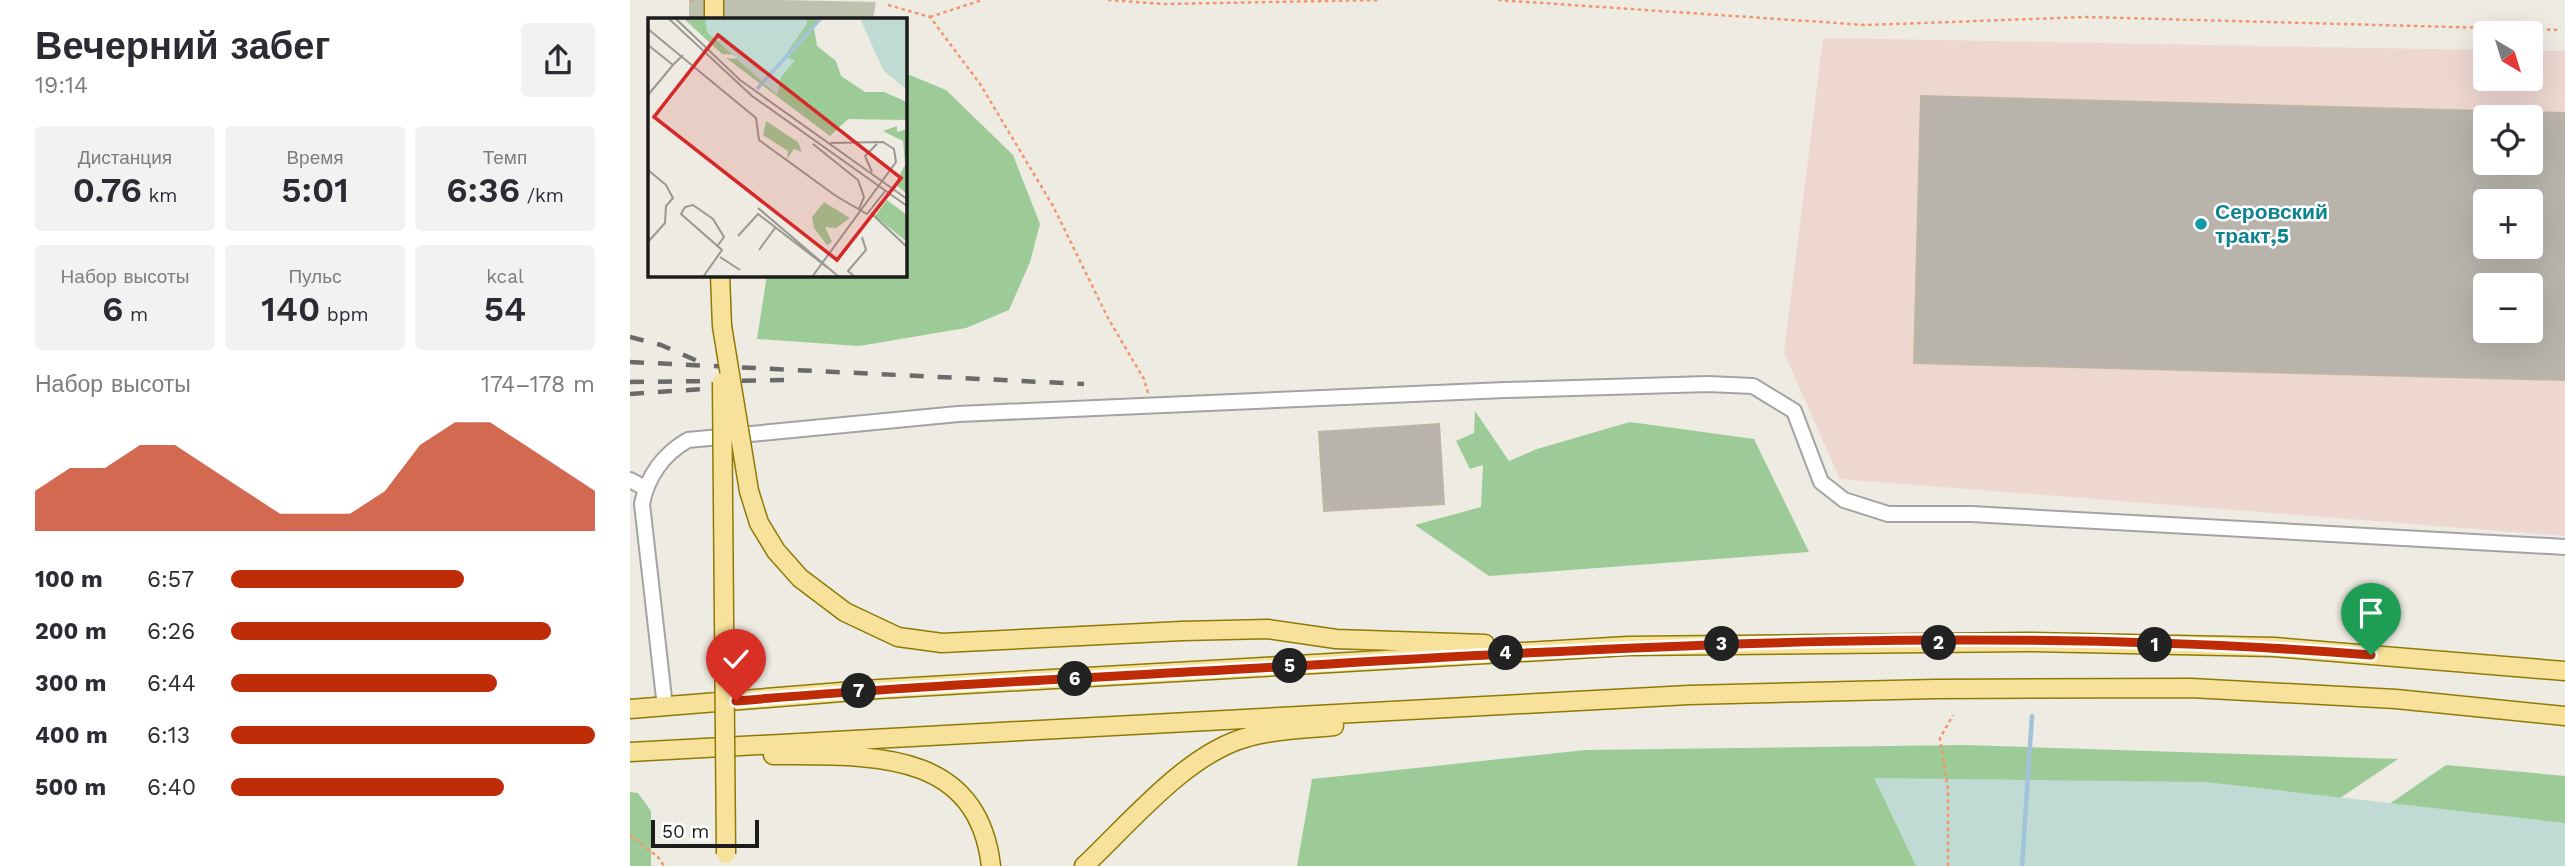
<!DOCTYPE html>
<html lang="ru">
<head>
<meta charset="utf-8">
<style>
  :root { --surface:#fff; --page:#f2f2f3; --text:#2b2b33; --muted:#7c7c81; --accent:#c02b07 }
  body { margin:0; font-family:"Work Sans",sans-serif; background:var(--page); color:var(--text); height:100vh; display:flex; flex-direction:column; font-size:26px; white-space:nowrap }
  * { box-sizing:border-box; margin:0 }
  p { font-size:23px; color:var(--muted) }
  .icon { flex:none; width:38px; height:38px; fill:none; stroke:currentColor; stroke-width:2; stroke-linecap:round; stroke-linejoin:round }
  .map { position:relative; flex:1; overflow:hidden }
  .sheet { display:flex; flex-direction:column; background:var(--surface); width:630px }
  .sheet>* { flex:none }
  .needle { width:46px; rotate:142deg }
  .tools { position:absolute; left:1843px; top:21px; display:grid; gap:14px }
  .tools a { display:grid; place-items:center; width:70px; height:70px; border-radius:7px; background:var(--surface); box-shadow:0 7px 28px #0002; font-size:35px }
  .scale { position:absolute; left:21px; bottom:18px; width:108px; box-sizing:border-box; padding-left:7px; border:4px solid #1c1c1c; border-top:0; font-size:19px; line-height:24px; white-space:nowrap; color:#1c1c1c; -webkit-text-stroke:5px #fff; paint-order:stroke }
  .pin { position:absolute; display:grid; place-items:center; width:60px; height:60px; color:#fff; margin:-72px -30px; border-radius:50% 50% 50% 0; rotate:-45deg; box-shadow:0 0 7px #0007 }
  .pin .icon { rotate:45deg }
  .km { position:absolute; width:35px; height:35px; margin:-18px; border-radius:50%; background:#222; color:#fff; font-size:19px; line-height:35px; text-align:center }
  .round { display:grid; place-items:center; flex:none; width:74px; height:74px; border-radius:7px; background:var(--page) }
  .overview { display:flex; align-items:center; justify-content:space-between; height:119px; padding:0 35px }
  h1 { font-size:38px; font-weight:600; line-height:52px }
  .metrics { display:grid; grid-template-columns:repeat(3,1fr); gap:10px; height:119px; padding:7px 35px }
  .metrics div { display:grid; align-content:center; border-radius:7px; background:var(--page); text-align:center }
  .metrics b { font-size:35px; font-weight:600 }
  .metrics small { font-size:19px; font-weight:400 }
  .metrics p { font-size:19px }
  .chart { height:196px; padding:14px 35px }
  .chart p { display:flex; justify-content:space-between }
  .chart svg { width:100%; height:126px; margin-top:7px; fill:var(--accent); opacity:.7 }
  ul { padding:0 35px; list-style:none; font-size:23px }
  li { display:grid; grid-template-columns:112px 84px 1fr; align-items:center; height:52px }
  li i { height:18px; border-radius:9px; background:var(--accent) }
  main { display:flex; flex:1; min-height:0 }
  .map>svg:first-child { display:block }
</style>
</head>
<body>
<main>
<section class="sheet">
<div class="overview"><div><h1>Вечерний забег</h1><p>19:14</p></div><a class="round"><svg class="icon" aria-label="share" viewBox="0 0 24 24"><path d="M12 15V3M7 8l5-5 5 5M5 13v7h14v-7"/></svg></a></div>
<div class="metrics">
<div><p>Дистанция</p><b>0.76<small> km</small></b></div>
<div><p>Время</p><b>5:01</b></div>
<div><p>Темп</p><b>6:36<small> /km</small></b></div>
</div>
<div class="metrics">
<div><p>Набор высоты</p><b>6<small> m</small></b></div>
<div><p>Пульс</p><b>140<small> bpm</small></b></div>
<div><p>kcal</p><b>54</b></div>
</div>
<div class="chart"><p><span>Набор высоты</span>174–178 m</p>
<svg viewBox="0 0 160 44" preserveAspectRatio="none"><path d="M0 44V30L10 22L20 22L30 14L40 14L50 22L60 30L70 38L80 38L90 38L100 30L110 14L120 6L130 6L140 14L150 22L160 30V44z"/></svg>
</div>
<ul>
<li><b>100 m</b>6:57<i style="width:64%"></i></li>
<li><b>200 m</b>6:26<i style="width:88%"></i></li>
<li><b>300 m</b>6:44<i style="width:73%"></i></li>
<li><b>400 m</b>6:13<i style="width:100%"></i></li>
<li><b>500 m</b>6:40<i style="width:75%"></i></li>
</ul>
</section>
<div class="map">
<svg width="1935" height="866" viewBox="0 0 1935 866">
  <rect width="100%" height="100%" fill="#edebe2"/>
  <!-- commercial -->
  <path fill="#eed7d1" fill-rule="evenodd" d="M1193,38l662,12v29h45l1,-28h34v485l-725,-57 -56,-126zM1855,117h45v46h-45zM1855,201h45v46h-45zM1855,285h45v46h-45z"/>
  <!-- construction -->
  <path fill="#bdc1ae" d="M59,0h90l97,2 -3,17h-184z"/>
  <!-- forest -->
  <path fill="#9dcb97" d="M275,73l41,17 67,65 27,69 -10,38 -21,48 -43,18 -107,18 -102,-7 10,-64h138z
    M845,411l34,50 28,-12 93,-27 124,17 55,113 -320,24 -74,-51 66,-18 2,-42 -13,4 -14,-28 18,-8z
    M1336,745l432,14 -159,107h-942l15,-87 274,-29z
    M1816,765l119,11v90h-266z
    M0,792l8,1 13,18v55h-21z"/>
  <!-- wetland -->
  <path fill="#bfdbd3" d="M1244,778l332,4 359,41v43h-649z"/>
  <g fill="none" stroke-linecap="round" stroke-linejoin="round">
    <!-- stream -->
    <path stroke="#a3c3da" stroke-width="4.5" d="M1392,866l10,-150"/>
  </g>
  <!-- building -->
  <path fill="#b9b4ab" stroke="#beb5a5" stroke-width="2" fill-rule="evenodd" d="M1291,96l564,15v52h45v-51l35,1v267l-651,-17zM1855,201h45v46h-45zM1855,285h45v46h-45z
    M809,424l5,80 -120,7 -5,-79z"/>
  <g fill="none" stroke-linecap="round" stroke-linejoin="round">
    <!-- minor casing -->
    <g stroke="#a3a3a3" stroke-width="18">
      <path id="minor" d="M0,480l15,8
        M35,707l-23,-203c5,-27 21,-50 46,-64l270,-26 547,-24 203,-6 45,2 41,25 27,71 23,18 44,14h83l594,33"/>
    </g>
    <!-- major casing -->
    <g stroke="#8e7b05" stroke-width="21">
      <path id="major" d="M84,0v19
        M90,275l2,51
        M552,631l86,-2 68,10 149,5
        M0,709l249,-20 749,-43 400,-4 246,5 291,24
        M0,752l1059,-57 246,-6 256,-1 205,11 169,17
        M143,755c92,1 204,-9 218,111
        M454,866c46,-43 103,-113 164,-129 27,-8 58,-8 86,-11"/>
    </g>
    <!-- path -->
    <path stroke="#f4946b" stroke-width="2.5" stroke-dasharray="3.5 3.5" stroke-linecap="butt" d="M60,0h3
      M478,0l57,4 216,-4
      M868,0l368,25 221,-8 474,13
      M258,5l42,12 50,67 73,122 56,114 35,59 4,14
      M300,17l52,-17
      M0,835l28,22 6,9
      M1318,866v-76l-8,-52 13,-23"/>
    <!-- minor -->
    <use href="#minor" stroke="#fff" stroke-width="14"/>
    <!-- major -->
    <use href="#major" stroke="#f8e29b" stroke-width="18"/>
    <!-- rail -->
    <path stroke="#6a6a6a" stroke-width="4.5" stroke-dasharray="14 14" stroke-linecap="butt" d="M0,337l31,8 41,18
      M0,362l454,22
      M0,382l164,-2
      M0,394l87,-6"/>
    <!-- major-bridge casing -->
    <g stroke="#8e7b05" stroke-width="21" stroke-linecap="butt">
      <path id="major-bridge" d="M92,326l27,165 10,32 17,28 24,27 45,34 53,25 44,6 240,-12
        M92,382l4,472"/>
    </g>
    <!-- major-bridge -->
    <use href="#major-bridge" stroke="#f8e29b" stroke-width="18"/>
  </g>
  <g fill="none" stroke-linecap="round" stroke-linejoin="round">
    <!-- route casing -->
    <g stroke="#fff" stroke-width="14">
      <path id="route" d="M106,701c186,-16 372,-24 559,-35 357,-22 718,-40 1076,-11"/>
    </g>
    <!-- route -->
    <use href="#route" stroke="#c02b07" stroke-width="9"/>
  </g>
  <!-- markers -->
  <circle fill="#0f9aa8" stroke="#fff" stroke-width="2.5" cx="1571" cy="224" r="7"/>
  <g text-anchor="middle" stroke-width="5" stroke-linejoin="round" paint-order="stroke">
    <!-- culture labels -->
    <g font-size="21" font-weight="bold" fill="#0d838f" stroke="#fff" text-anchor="start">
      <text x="1585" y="219">Серовский<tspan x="1585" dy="24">тракт,5</tspan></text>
    </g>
  </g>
  <!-- overview -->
  <g transform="translate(18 18)">
    <rect width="259" height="259" fill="#edebe2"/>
    <path d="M35,0h136l-31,37 -19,2 -47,-3zM166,10l3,18 19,15 5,15 24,16h19l23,10v18l-59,-1 -18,17 -104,-78 44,3 19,-5zM118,103l32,21 4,10 -8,-3 -7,10 1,-8 -25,-16zM249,108v6l10,-3v65l-12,-10 10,-19 -2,-24 -20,-10zM239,182l20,15v27l-32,-26zM176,184l26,16 -14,10 -11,-1 7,15 -5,3 -13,-17 -2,-11z" fill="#9dcb97"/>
    <path d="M57,0h102v6l-19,27v7l7,2 -14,17 -4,18 -70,-63zM212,0h47v72l-24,-20z" fill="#bfdbd3"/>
    <path fill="none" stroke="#a3c3da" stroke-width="3.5" d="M109,71l64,-71"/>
    <path fill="none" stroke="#999893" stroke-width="2" d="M20,0l84,78 155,110M27,0l65,62 167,119M0,11l108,89 3,22 77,56 31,18 19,-24M0,27l25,20 10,-10M0,77l25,-30M165,126l45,36 6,17 -5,12M0,152l18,15 7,13 -7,8 -1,17 -17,19M224,154l-7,-16 12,-12M110,190l81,69M223,195l36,34M90,218l20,-22 70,54M111,232l16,-22M72,239l20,13M55,259l19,-27 -41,-36 4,-7 8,-2 20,14 11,18 -6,8M164,259l84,-115 -2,-13 -11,-7 -53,1M207,259l-7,-6 18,-21 -4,-13"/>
    <path fill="#d62828" fill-opacity="0.15" stroke="#d62828" stroke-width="3.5" d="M70,17l183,143 -64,82 -183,-143z"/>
    <rect width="259" height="259" fill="none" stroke="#1c1c1c" stroke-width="3.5"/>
  </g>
</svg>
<div class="tools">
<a><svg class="needle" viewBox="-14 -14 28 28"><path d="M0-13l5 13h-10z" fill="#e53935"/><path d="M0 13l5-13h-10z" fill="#7c7c81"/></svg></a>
<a><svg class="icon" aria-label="locate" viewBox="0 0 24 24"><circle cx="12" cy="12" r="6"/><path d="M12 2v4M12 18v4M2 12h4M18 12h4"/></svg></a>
<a>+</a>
<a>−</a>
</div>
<div class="scale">50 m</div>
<div class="pin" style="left:1741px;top:655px;background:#1e9e55"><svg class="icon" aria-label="arrive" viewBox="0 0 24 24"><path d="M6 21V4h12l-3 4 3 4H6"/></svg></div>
<div class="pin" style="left:106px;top:701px;background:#d93025"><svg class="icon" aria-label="check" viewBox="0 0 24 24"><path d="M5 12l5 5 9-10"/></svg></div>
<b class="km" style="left:1525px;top:645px">1</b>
<b class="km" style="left:1309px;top:643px">2</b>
<b class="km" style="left:1092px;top:644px">3</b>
<b class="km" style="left:876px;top:653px">4</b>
<b class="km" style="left:660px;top:666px">5</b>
<b class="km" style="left:445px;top:679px">6</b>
<b class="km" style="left:229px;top:691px">7</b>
</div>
</main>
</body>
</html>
